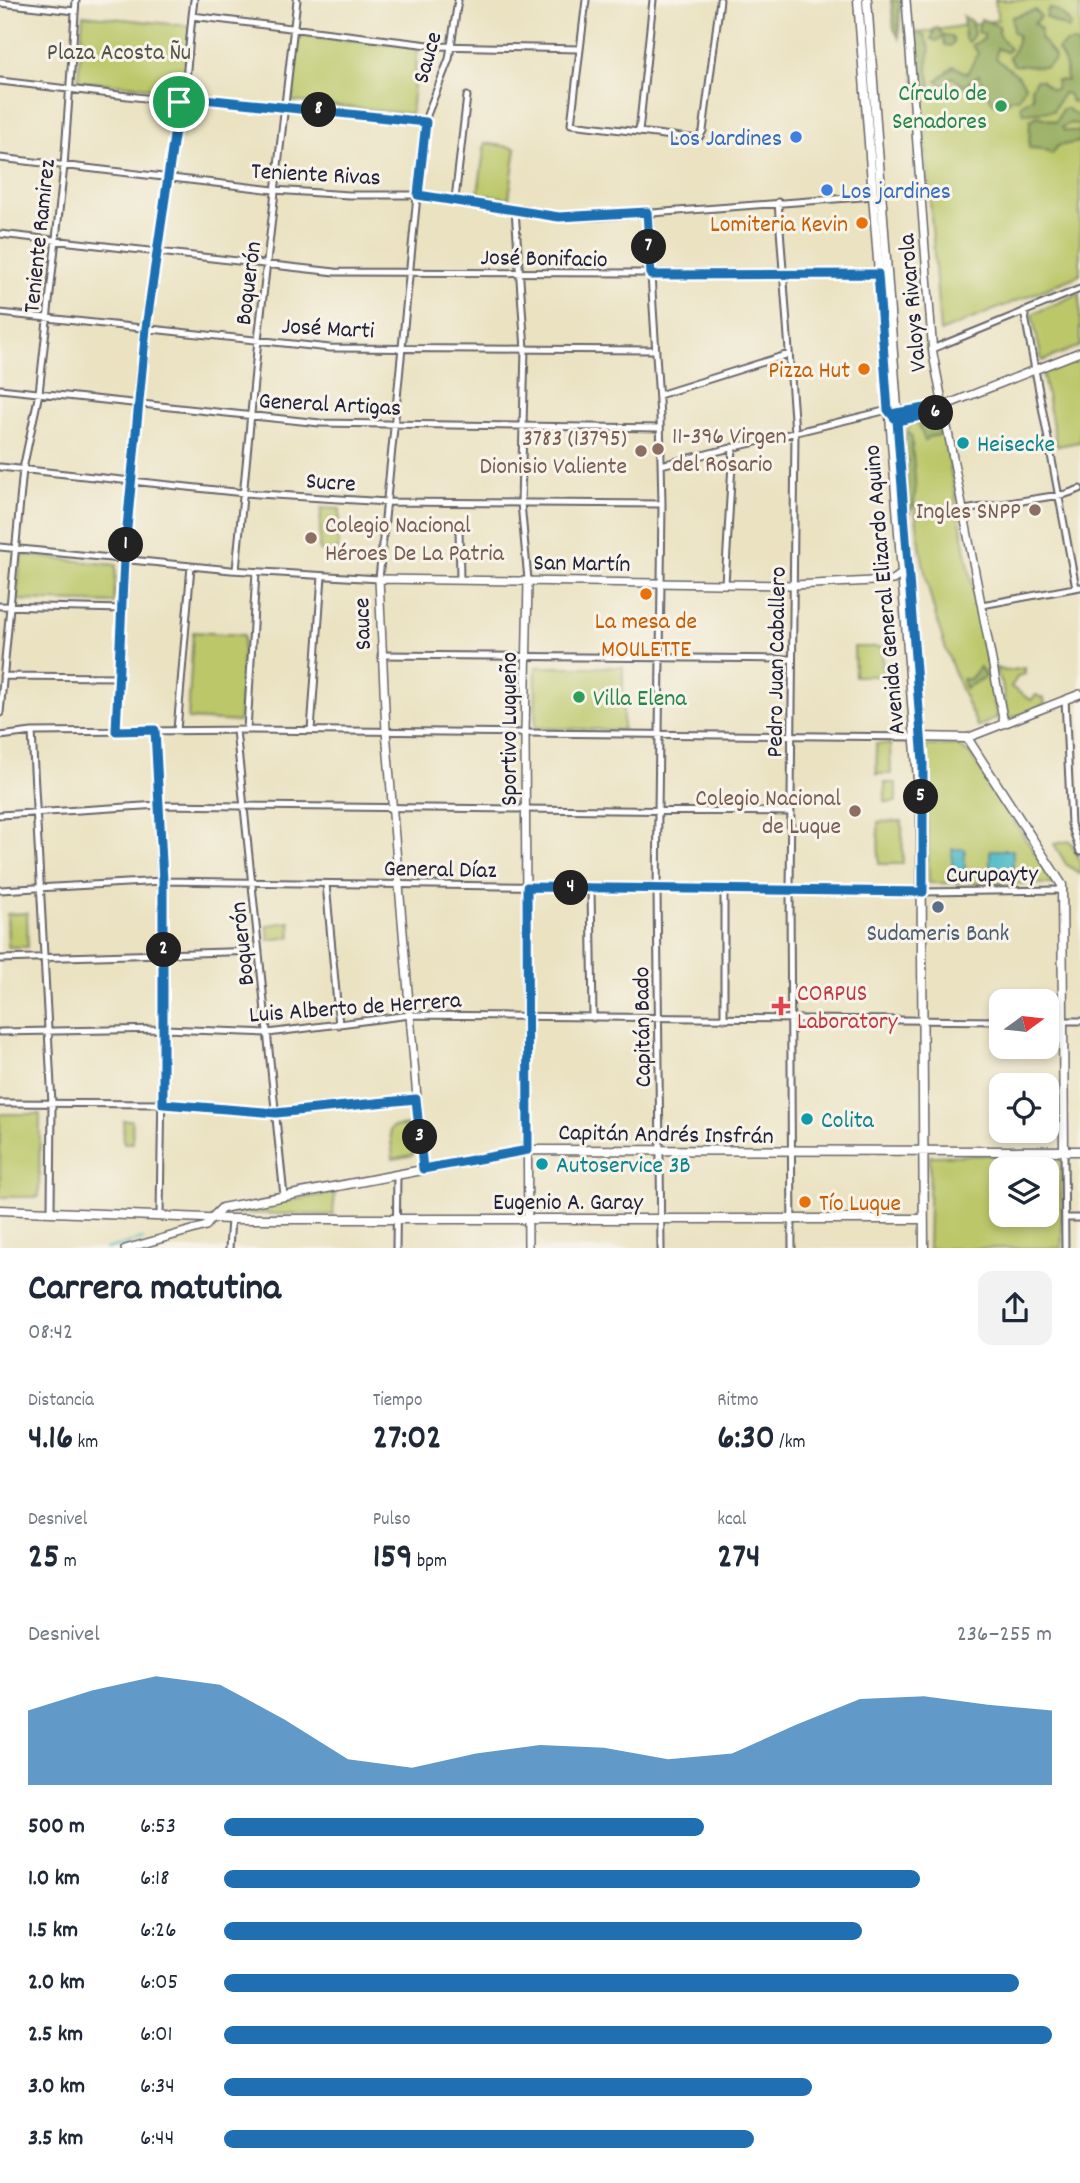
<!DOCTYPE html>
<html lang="es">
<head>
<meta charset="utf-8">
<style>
  :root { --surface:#fff; --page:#f2f2f3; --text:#1f2937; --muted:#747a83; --accent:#1f6fb2 }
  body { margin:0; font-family:Dekko,sans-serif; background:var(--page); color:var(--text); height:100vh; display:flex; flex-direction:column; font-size:26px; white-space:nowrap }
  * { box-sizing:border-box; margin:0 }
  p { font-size:23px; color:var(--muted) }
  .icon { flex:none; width:38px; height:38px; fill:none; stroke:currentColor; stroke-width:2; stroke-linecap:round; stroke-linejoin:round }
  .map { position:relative; height:1248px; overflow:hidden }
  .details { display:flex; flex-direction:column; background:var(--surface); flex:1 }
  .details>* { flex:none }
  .needle { width:46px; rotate:75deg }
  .tools { position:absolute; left:989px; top:989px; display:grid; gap:14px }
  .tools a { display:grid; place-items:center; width:70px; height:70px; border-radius:14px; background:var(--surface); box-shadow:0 4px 10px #0003; font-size:35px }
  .pin { position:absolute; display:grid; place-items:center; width:60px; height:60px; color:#fff; margin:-30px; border:4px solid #fff; border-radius:50%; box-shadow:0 2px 7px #0007 }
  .km { position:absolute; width:35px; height:35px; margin:-18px; border-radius:50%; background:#222; color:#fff; font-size:19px; line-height:35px; text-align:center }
  .round { display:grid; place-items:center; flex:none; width:74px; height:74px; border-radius:14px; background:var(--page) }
  .overview { display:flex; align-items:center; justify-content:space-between; height:119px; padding:0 28px }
  h1 { font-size:38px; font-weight:700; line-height:52px }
  .figures { display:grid; grid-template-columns:repeat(3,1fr); gap:10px; height:119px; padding:7px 28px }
  .figures div { display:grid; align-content:center }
  .figures b { font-size:35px; font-weight:700 }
  .figures small { font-size:19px; font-weight:400 }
  .figures p { font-size:19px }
  .chart { height:196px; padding:14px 28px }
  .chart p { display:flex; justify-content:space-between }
  .chart svg { width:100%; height:126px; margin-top:7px; fill:var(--accent); opacity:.7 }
  ul { padding:0 28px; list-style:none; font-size:23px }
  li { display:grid; grid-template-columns:112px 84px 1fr; align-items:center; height:52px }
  li i { height:18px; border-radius:9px; background:var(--accent) }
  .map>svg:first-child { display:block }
</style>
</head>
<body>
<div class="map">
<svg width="1080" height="1249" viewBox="0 0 1080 1249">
  <rect width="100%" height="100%" fill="#f7f3e8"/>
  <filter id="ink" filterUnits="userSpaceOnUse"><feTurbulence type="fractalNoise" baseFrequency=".0143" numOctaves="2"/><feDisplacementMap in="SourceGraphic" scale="14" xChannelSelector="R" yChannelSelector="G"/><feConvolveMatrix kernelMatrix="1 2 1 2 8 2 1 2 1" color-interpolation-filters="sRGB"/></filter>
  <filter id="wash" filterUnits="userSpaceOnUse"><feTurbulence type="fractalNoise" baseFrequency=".00686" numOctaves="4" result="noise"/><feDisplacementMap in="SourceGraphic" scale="28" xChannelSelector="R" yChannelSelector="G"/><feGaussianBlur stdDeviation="1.57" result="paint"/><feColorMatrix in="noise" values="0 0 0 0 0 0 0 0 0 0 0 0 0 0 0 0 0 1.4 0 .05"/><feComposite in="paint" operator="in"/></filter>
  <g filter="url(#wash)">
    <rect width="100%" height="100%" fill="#eae2c1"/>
    <!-- green -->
    <path fill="#bbc769" stroke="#6e7452" stroke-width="2" fill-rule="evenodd" d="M995,0h85v275l-140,57 -23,-299 81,-13z
      M83,15l107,11 -6,64 -12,-2 -1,5 -31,-7 -62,-5z
      M299,35l119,13 -7,66 -119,-13z
      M485,143l31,5 -7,50 -31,-4z
      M1080,293v53l-38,15 -10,-47z
      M1080,356v86l-23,4 -15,-75z
      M941,418l56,300 -19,9c-50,-104 -64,-188 -70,-302z
      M321,508l19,1 -2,43 -19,-1z
      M21,555l95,10 -2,38 -97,-3z
      M193,632l51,3 -5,87 -51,-3z
      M854,647h28l1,29h-28z
      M536,667h87v63l-88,-2z
      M995,668l12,3 18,-3v6l-7,2 -7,11 20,13 5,-5 8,4 1,5 -37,16 -6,-37z
      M876,744h14l1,30h-14z
      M957,745l13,9 85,130 -126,-1 -4,-137z
      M885,783h11v19h-11z
      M902,821l1,43h-24l-1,-42z
      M1070,841l10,19v14l-14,-10 -12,-20z
      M27,913l1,34h-20l-1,-33z
      M290,922l1,15 -22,3 -2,-15z
      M0,1114h40l-1,83h-39z
      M132,1120l1,23h-9l-1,-23z
      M409,1125l4,30 -20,4 -3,-29 2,-3z
      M1057,1154l4,4 1,90 -134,1 2,-93zM1001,1169h45v45h-45z
      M335,1193l-2,22 -104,-2 1,-3z"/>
    <!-- forest -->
    <path fill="#94ac5d" stroke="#5b674c" stroke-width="2" d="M891,0h8l1,3 -1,35 -5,-9z
      M1048,9c9,-1 18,8 23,16l-3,4 -22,-12z
      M1035,10l6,7 -7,6 7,6 -1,9 15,18 -1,5 -8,6 -32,-2 -5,-8 6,-8 3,-14 -5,-3 -1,-15z
      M963,16l8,5 3,13 -5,8 -4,-3z
      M981,19l18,7 -1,8 12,15 -4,3 -9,-4 -1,10c9,10 23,14 29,28l-7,13 -5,-1 -11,8 -10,-5 -13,-26 -15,11 -12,-9 -7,10 -8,-6 17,-15 13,8 11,-21 -6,-8 12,-6v-5l-5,-1 -1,-4z
      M938,28l6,8 8,1 2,5 -4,4 -5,-1 -2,-8 -7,4 -4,-2 2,-10z
      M916,32l9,4 5,15 -3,15 4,19 -7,6 -9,-3 -1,-52z
      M1065,43h10l3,4 2,54 -8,1 -4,-8 -5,-1 -10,18 -30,2 -2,-8 12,-8 -2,-9 5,-8h5l11,10 4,-1 1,-9 10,1 -2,-18 -7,-13z
      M1062,109h5l13,8v8l-9,-2 -9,4 2,4h16v11l-22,4 -6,8 -8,-5 -15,-1 1,-28 8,-4 18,6z
      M937,418l4,4 -4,5 4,8 -13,2 -3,4 -7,-18z
      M907,432l5,5c-1,20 10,61 -3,76l-5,-46 4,-6 -6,-7z
      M980,667l6,10 -21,11 -3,-9h8z"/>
    <!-- water -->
    <path fill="#4ab8c4" stroke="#366d80" stroke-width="2" d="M952,849h13v23h-13z
      M990,850h23v22l-23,-1z"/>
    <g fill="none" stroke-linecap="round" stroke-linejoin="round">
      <!-- stream -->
      <path stroke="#4ab8c4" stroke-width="2" d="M106,1249l37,-10"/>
    </g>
  </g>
  <g filter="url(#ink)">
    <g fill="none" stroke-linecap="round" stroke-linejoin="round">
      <!-- street casing -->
      <g stroke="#68656a" stroke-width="9">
        <path id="street" d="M194,0l-2,16 245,30 142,3
          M586,0l-15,124 127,15 5,-8 17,-131
          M0,3l75,8
          M0,81l179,21 15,-4 232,25
          M184,100l8,-84
          M639,132l14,-132
          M0,158l274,32 75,5h69l141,22h41l274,-21
          M455,199l12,-103
          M778,202l17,230 -5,458 2,359
          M515,210l10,139 -4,154 7,77
          M647,212l13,205 2,87 -5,385 4,360
          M0,234l335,38 543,2
          M1024,311l52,277
          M0,313l330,35 326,2
          M932,349l148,-60
          M0,389l320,34 340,5
          M659,395l130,-41
          M661,465l227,-55
          M0,467l244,26 143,9 275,2
          M964,510l102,-16 14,-5
          M459,527l1,53
          M0,547l231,23 148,9 44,-443 4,-21 22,-56 9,-59
          M236,570l22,-230 39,-340
          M725,584l8,-137
          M982,605l98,-18
          M0,606l122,3
          M381,655l411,4
          M3,676l115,1
          M1065,699l6,125 9,28
          M0,713l23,-244 16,-76 25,-227 12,-166
          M177,730l14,-164
          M236,730l48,466
          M247,730l9,-158
          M311,730l11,-154
          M116,731l8,-172 23,-231 32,-226
          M155,731l9,222 -4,262
          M32,732l20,372 -1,107
          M0,736l32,-4 219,-2 663,7
          M0,815l159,-10 632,7
          M326,884l13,141
          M591,888l2,130
          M724,889v130
          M0,890l163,-9 760,11 140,-2
          M0,959l259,-8
          M1046,1021h34
          M0,1032l164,-3 104,4 142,-18 591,6
          M0,1103l163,1 113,9 140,-14
          M1064,1151l1,98
          M1065,1218h15
          M229,1249l2,-30
          M396,1249l1,-74"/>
      </g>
      <!-- secondary casing -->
      <g stroke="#68656a" stroke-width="10">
        <path id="secondary" d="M906,0l27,354 71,369
          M892,412l54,-7 134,-53
          M895,418l2,3 47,-10v-3
          M528,580l-3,153 3,516
          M967,738l113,-44
          M423,1169l-37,-438 -7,-152 415,6 99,-5 11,-8
          M125,1249l81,-23 7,-9"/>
      </g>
      <!-- primary casing -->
      <g stroke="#68656a" stroke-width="11">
        <path id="primary" d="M858,0l61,793
          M867,0l56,762 -2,37 3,450
          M918,737l49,1 95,147 2,266
          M0,1210l231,9h692
          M213,1217l9,-9 306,-58 552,1"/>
      </g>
      <!-- street -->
      <use href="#street" stroke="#fff" stroke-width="5"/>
      <!-- secondary -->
      <use href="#secondary" stroke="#fff" stroke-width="7"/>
      <!-- primary -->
      <use href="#primary" stroke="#fff" stroke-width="8"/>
    </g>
  </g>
  <g fill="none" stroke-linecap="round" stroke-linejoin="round" filter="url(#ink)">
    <!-- route casing -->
    <g stroke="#fff" stroke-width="14">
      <path id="route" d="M179,102l-33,226 -22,231 -8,172 39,-1 8,151v223l113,9 140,-14 7,70 105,-19 -1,-263 396,5v-130l-26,-341 -1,-8 47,-8 1,6 -47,10 -9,-11 -10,-136 -227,1 -4,-63 -88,5 -141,-22 8,-73 -232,-24 -15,4"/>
    </g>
    <!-- route -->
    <use href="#route" stroke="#1f6fb2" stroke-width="9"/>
  </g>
  <!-- markers -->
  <g fill="#2e9e5b" stroke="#f7f3e8" stroke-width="2.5">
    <circle cx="1001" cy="106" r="7"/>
    <circle cx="579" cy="697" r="7"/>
  </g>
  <g fill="#3f7fe0" stroke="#f7f3e8" stroke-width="2.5">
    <circle cx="796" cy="137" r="7"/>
    <circle cx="827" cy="190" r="7"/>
  </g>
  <g fill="#e8710a" stroke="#f7f3e8" stroke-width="2.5">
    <circle cx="862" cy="223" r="7"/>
    <circle cx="864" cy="369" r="7"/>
    <circle cx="646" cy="594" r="7"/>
    <circle cx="805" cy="1202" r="7"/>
  </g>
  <g fill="#0f9aa8" stroke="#f7f3e8" stroke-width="2.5">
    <circle cx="963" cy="443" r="7"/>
    <circle cx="807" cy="1119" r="7"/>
    <circle cx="542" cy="1164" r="7"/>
  </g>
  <g fill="#8d6e63" stroke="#f7f3e8" stroke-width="2.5">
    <circle cx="658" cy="449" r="7"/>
    <circle cx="641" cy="451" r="7"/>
    <circle cx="1035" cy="510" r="7"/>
    <circle cx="311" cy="538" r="7"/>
    <circle cx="855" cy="811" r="7"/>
  </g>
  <circle fill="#5c6f8a" stroke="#f7f3e8" stroke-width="2.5" cx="938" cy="907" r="7"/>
  <path fill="#e0444e" stroke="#f7f3e8" stroke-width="2.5" d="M777.5 995.5h7v7h7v7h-7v7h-7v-7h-7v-7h7z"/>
  <g text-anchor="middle" stroke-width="6" stroke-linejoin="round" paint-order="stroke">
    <!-- park labels -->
    <g font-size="24" fill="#505449" stroke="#f7f3e8">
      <text x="119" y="59">Plaza Acosta Ñu</text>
    </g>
    <!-- street labels -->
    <g font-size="24" fill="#22223b" stroke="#f7f3e8">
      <text transform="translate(426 57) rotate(-74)" y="8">Sauce</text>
      <text transform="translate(316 173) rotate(3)" y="8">Teniente Rivas</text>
      <text transform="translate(38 236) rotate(-84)" y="8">Teniente Ramirez</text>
      <text transform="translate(544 257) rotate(1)" y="8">José Bonifacio</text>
      <text transform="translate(247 283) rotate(-83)" y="8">Boquerón</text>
      <text transform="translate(911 303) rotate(-95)" y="8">Valoys Rivarola</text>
      <text transform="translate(328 327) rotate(3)" y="8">José Marti</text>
      <text transform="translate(330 403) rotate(3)" y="8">General Artigas</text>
      <text transform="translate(331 481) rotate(4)" y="8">Sucre</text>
      <text transform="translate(582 562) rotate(1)" y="8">San Martín</text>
      <text transform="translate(883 590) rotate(-95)" y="8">Avenida General Elizardo Aquino</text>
      <text transform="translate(361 624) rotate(-92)" y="8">Sauce</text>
      <text transform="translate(775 662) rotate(-89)" y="8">Pedro Juan Caballero</text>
      <text transform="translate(508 729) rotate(-90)" y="8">Sportivo Luqueño</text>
      <text transform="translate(440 868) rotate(1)" y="8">General Díaz</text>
      <text transform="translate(992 873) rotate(-1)" y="8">Curupayty</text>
      <text transform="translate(241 944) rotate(-96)" y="8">Boquerón</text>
      <text transform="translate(355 1006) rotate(-4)" y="8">Luis Alberto de Herrera</text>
      <text transform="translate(641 1027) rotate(-91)" y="8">Capitán Bado</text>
      <text transform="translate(666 1133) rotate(1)" y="8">Capitán Andrés Insfrán</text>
      <text x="568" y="1209">Eugenio A. Garay</text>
    </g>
    <!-- leisure labels -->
    <g font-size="24" fill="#27864d" stroke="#f7f3e8" text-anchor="end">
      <text x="987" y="100">Círculo de<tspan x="987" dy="28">Senadores</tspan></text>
      <text x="593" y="705" text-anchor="start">Villa Elena</text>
    </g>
    <!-- shop labels -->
    <g font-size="24" fill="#366cbe" stroke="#f7f3e8" text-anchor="end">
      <text x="782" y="145">Los Jardines</text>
      <text x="841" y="198" text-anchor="start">Los jardines</text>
    </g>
    <!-- food labels -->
    <g font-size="24" fill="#c56008" stroke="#f7f3e8" text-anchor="end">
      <text x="848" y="231">Lomiteria Kevin</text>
      <text x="850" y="377">Pizza Hut</text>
      <text x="646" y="628" text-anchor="middle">La mesa de<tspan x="646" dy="28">MOULETTE</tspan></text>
      <text x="819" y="1210" text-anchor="start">Tío Luque</text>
    </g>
    <!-- education labels -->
    <g font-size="24" fill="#785e54" stroke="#f7f3e8" text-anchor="end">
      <text x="672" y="443" text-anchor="start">11-396 Virgen<tspan x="672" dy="28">del Rosario</tspan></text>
      <text x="627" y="445">3783 (13795)<tspan x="627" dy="28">Dionisio Valiente</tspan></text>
      <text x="1021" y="518">Ingles SNPP</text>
      <text x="325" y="532" text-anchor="start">Colegio Nacional<tspan x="325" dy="28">Héroes De La Patria</tspan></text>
      <text x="841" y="805">Colegio Nacional<tspan x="841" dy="28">de Luque</tspan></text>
    </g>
    <!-- culture labels -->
    <g font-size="24" fill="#0d838f" stroke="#f7f3e8" text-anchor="start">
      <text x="977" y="451">Heisecke</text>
      <text x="821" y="1127">Colita</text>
      <text x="556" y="1172">Autoservice 3B</text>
    </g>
    <!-- service labels -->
    <g font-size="24" fill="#4e5e75" stroke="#f7f3e8">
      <text x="938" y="940">Sudameris Bank</text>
    </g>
    <!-- health labels -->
    <g font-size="24" fill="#be3a42" stroke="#f7f3e8" text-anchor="start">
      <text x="797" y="1000">CORPUS<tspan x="797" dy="28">Laboratory</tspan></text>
    </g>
  </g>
</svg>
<div class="tools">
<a><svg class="needle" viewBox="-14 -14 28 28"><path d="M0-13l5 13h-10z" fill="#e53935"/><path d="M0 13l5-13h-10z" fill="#747a83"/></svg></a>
<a><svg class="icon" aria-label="locate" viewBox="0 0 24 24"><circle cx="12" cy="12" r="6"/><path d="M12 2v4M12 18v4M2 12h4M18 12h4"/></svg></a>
<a><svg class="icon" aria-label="layers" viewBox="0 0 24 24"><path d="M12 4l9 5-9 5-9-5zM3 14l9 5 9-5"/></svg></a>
</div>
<div class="pin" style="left:179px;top:102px;background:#1e9e55"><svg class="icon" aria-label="arrive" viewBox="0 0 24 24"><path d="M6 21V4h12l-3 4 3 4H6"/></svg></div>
<b class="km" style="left:126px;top:545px">1</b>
<b class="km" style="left:164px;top:950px">2</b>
<b class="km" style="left:420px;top:1137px">3</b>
<b class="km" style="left:571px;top:888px">4</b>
<b class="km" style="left:921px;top:797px">5</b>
<b class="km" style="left:936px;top:413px">6</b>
<b class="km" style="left:649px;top:247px">7</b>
<b class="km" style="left:319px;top:110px">8</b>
</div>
<section class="details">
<div class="overview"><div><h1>Carrera matutina</h1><p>08:42</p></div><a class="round"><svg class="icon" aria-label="share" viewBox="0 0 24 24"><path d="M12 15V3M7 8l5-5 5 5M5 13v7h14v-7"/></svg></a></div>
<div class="figures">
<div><p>Distancia</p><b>4.16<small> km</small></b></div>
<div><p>Tiempo</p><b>27:02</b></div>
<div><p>Ritmo</p><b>6:30<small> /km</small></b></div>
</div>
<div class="figures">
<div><p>Desnivel</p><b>25<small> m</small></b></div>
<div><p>Pulso</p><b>159<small> bpm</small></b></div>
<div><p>kcal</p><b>274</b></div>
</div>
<div class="chart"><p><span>Desnivel</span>236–255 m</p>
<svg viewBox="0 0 160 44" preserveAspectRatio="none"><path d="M0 44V18L10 11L20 6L30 9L40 21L50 35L60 38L70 33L80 30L90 31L100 35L110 33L120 23L130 14L140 13L150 16L160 18V44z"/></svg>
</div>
<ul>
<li><b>500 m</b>6:53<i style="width:58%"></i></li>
<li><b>1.0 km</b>6:18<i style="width:84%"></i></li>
<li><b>1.5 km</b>6:26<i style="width:77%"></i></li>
<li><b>2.0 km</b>6:05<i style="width:96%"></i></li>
<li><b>2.5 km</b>6:01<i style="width:100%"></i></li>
<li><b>3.0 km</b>6:34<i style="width:71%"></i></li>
<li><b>3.5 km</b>6:44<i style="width:64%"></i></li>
</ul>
</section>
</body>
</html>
